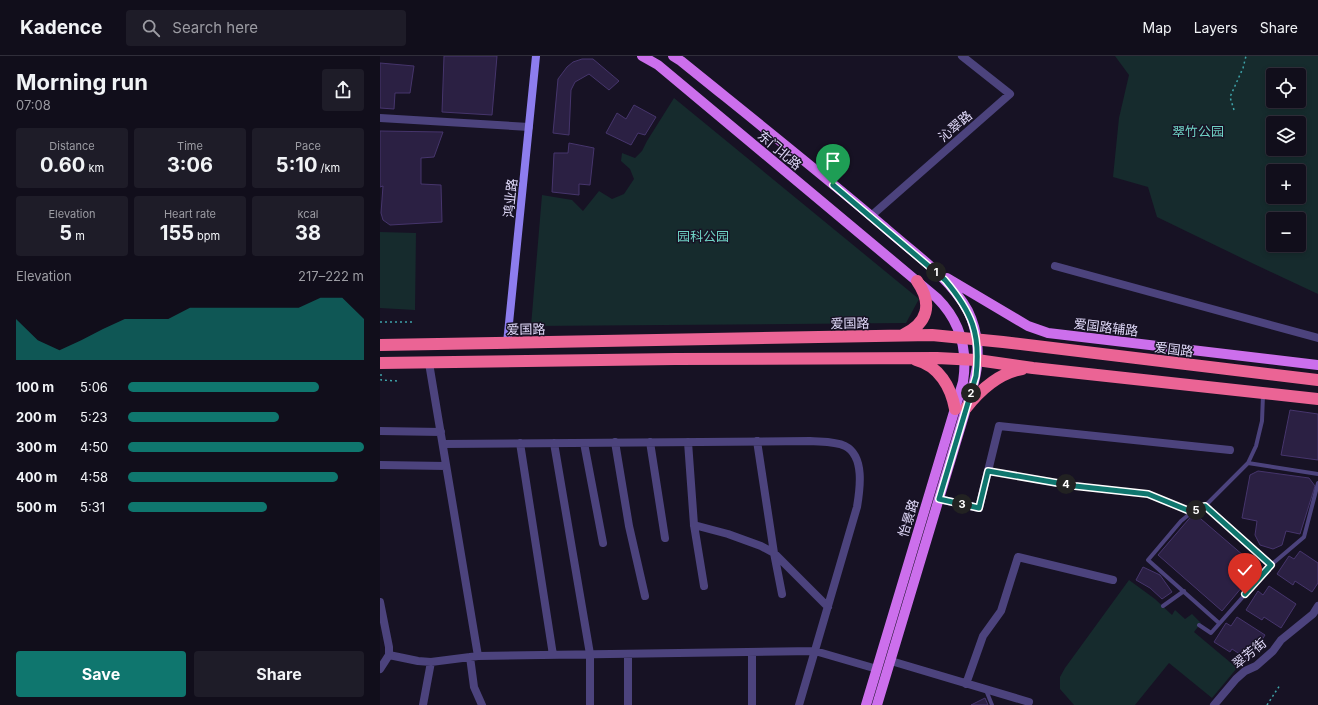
<!DOCTYPE html>
<html lang="en">
<head>
<meta charset="utf-8">
<style>
  :root { --surface:#110e1b; --page:#1e1c28; --text:#f1f3f6; --muted:#9c9ca3; --line:#302e3a; --accent:#0f766e }
  body { margin:0; font-family:Inter,"Noto Sans SC",sans-serif; background:var(--page); color:var(--text); height:100vh; display:flex; flex-direction:column; font-size:15px; white-space:nowrap }
  * { box-sizing:border-box; margin:0 }
  p { font-size:13px; color:var(--muted) }
  .icon { flex:none; width:22px; height:22px; fill:none; stroke:currentColor; stroke-width:2; stroke-linecap:round; stroke-linejoin:round }
  .map { position:relative; flex:1; overflow:hidden }
  .drawer { display:flex; flex-direction:column; background:var(--surface); width:380px }
  .drawer>* { flex:none }
  .fabs { position:absolute; left:886px; top:12px; display:grid; gap:8px }
  .fabs a { display:grid; place-items:center; width:40px; height:40px; border-radius:4px; background:var(--surface); box-shadow:0 2px 6px #0003,0 0 0 1px var(--line); font-size:20px }
  .pin { position:absolute; display:grid; place-items:center; width:34px; height:34px; color:#fff; margin:-41px -17px; border-radius:50% 50% 50% 0; rotate:-45deg; box-shadow:0 0 4px #0007 }
  .pin .icon { rotate:45deg }
  .km { position:absolute; width:20px; height:20px; margin:-10px; border-radius:50%; background:#222; color:#fff; font-size:11px; line-height:20px; text-align:center }
  .round { display:grid; place-items:center; flex:none; width:42px; height:42px; border-radius:4px; background:var(--page) }
  .overview { display:flex; align-items:center; justify-content:space-between; height:68px; padding:0 16px }
  h1 { font-size:22px; font-weight:700; line-height:30px }
  .figures { display:grid; grid-template-columns:repeat(3,1fr); gap:6px; height:68px; padding:4px 16px }
  .figures div { display:grid; align-content:center; border-radius:4px; background:var(--page); text-align:center }
  .figures b { font-size:20px; font-weight:700 }
  .figures small { font-size:11px; font-weight:400 }
  .figures p { font-size:11px }
  .chart { height:112px; padding:8px 16px }
  .chart p { display:flex; justify-content:space-between }
  .chart svg { width:100%; height:72px; margin-top:4px; fill:var(--accent); opacity:.7 }
  .action { display:flex; gap:8px; margin-top:auto; padding:8px 16px }
  .action a { flex:1; height:46px; border-radius:4px; background:var(--accent); color:#fff; font-size:16px; font-weight:700; line-height:46px; text-align:center }
  .action a+a { background:var(--page); color:var(--text) }
  ul { padding:0 16px; list-style:none; font-size:13px }
  li { display:grid; grid-template-columns:64px 48px 1fr; align-items:center; height:30px }
  li i { height:10px; border-radius:5px; background:var(--accent) }
  header { display:flex; align-items:center; gap:24px; box-sizing:border-box; height:56px; padding:0 20px; background:var(--surface); border-bottom:1px solid var(--line) }
  header strong { font-size:19px }
  nav { display:flex; gap:22px; margin-inline-start:auto; font-size:14px }
  .search { width:280px; height:36px; background:var(--page); display:flex; align-items:center; gap:10px; box-sizing:border-box; padding:0 14px; border-radius:4px; color:var(--muted); font-size:15px }
  main { display:flex; flex:1; min-height:0 }
  .map>svg:first-child { display:block }
</style>
</head>
<body>
<header>
<strong>Kadence</strong>
<div class="search"><svg class="icon" aria-label="search" viewBox="0 0 24 24"><circle cx="10" cy="10" r="6"/><path d="M15 15l6 6"/></svg>Search here</div>
<nav><a>Map</a><a>Layers</a><a>Share</a></nav>
</header>
<main>
<section class="drawer">
<div class="overview"><div><h1>Morning run</h1><p>07:08</p></div><a class="round"><svg class="icon" aria-label="share" viewBox="0 0 24 24"><path d="M12 15V3M7 8l5-5 5 5M5 13v7h14v-7"/></svg></a></div>
<div class="figures">
<div><p>Distance</p><b>0.60<small> km</small></b></div>
<div><p>Time</p><b>3:06</b></div>
<div><p>Pace</p><b>5:10<small> /km</small></b></div>
</div>
<div class="figures">
<div><p>Elevation</p><b>5<small> m</small></b></div>
<div><p>Heart rate</p><b>155<small> bpm</small></b></div>
<div><p>kcal</p><b>38</b></div>
</div>
<div class="chart"><p><span>Elevation</span>217–222 m</p>
<svg viewBox="0 0 160 44" preserveAspectRatio="none"><path d="M0 44V19L10 32L20 38L30 32L40 25L50 19L60 19L70 19L80 12L90 12L100 12L110 12L120 12L130 12L140 6L150 6L160 19V44z"/></svg>
</div>
<ul>
<li><b>100 m</b>5:06<i style="width:81%"></i></li>
<li><b>200 m</b>5:23<i style="width:64%"></i></li>
<li><b>300 m</b>4:50<i style="width:100%"></i></li>
<li><b>400 m</b>4:58<i style="width:89%"></i></li>
<li><b>500 m</b>5:31<i style="width:59%"></i></li>
</ul>
<div class="action"><a>Save</a><a>Share</a></div>
</section>
<div class="map">
<svg width="938" height="649" viewBox="0 0 938 649">
  <rect width="100%" height="100%" fill="#171224"/>
  <!-- green -->
  <path fill="#162b2d" fill-rule="evenodd" d="M735,0h203v238l-64,-30 -97,-47 -9,-30 -35,-10 6,-59 10,-43zM893,19h26v26h-26zM893,67h26v26h-26zM893,115h26v26h-26zM893,163h26v26h-26z
    M294,42l245,201 -13,24 -375,3 11,-131 30,5 11,11 16,-20 13,8 12,-5 10,-15 -4,-10 -9,-8 1,-8 13,5 7,-7 5,-10z
    M0,176l36,1 -1,77 -35,-2z
    M749,524l26,19 17,16 3,-5 10,9 7,-5 9,9 -7,9 43,36 -25,30 -43,-35 -34,42h-61l-14,-16v-12l5,-9z"/>
  <!-- building -->
  <path fill="#2b2043" stroke="#46356c" d="M64,0h53l-5,59 -50,-3z
    M202,3h11l26,22 -10,9 -20,-16 -14,8 -4,8 -2,45 -16,-2 5,-54 9,-12 6,-5z
    M0,7l34,3 -4,27h-15l-1,16 -14,-1z
    M254,49l22,12 -11,18 -7,-2 -7,12 -25,-12 11,-20 9,6z
    M0,75l63,1 -9,25 -13,1v26l20,1 1,37 -52,3 -7,-5 -2,-7 2,-27 -3,1z
    M189,87l25,5 -4,37 -11,-1v11l-27,-3 2,-39h14z
    M910,354l28,4v46l-37,-5z
    M878,415l51,7 6,8 -15,48 -14,-3 -4,14 -9,4 -13,-4 -5,-10 2,-14 -15,-3 8,-43z
    M814,457l64,55 -36,43 -64,-56z
    M920,495l18,12v20l-6,9 -17,-11 -2,4 -16,-11 12,-18 5,3z
    M763,511l17,8 12,17 -10,7 -12,-11 -14,-8z
    M889,530l27,18 -15,24 -17,-11 -2,3 -16,-10 12,-19 5,4z
    M857,561l28,18 -16,25 -17,-11 -2,3 -16,-10 12,-19 5,3z
    M605,642l3,7h-17z"/>
  <g fill="none" stroke-linecap="round" stroke-linejoin="round">
    <!-- path -->
    <path stroke="#3fa3a9" stroke-width="1.5" stroke-dasharray="2 3" stroke-linecap="butt" d="M854,54l-4,-13 13,-29 3,-12
      M0,266h34
      M1,318v6l16,1
      M830,455l57,50
      M887,649l13,-20"/>
    <!-- lane -->
    <path stroke="#4c437d" stroke-width="4" d="M868,407l70,11
      M608,415l87,15 73,8 44,18
      M783,550l21,-15
      M839,567l-71,-63 33,-39 11,-9 13,-6 43,-43 8,-17 6,-25 1,-26
      M819,569l12,8 60,-68 33,-28 14,-54
      M606,634l6,15"/>
    <!-- street -->
    <path stroke="#4c437d" stroke-width="8" d="M0,62l149,9
      M491,160l139,-122 -48,-38
      M675,210l263,72
      M49,307l49,293
      M0,375l61,1
      M377,385l17,112 8,41
      M235,386l14,84 16,70
      M270,386l15,96
      M308,386l6,83 10,61
      M140,387l33,212
      M174,387l36,211v51
      M204,387l19,100
      M63,388l367,-3c11,1 25,0 35,5 20,10 15,43 12,61l-58,198
      M0,409l66,1
      M559,443l40,9 20,-82 231,24
      M314,469l34,9 33,12 13,7 54,54
      M0,546l9,45v8l-9,14
      M372,596v53
      M9,599l29,6 13,1 47,-6 337,-5 62,18
      M90,601l4,30 8,18
      M511,605l138,41
      M586,628l17,-48 18,-25 17,-54 95,23
      M43,649l8,-43
      M248,649v-51
      M834,649l22,-26 9,-8 11,-5 17,-15 8,-11 32,-26 5,-8"/>
    <!-- secondary -->
    <path stroke="#8d7dee" stroke-width="8" d="M127,287l29,-287"/>
    <!-- primary -->
    <path stroke="#cc6fec" stroke-width="10" d="M262,0l16,9 279,233c23,23 31,52 26,84l-97,323
      M293,0l8,5c68,55 136,109 202,165 29,26 66,50 85,85 11,22 12,48 6,71l-97,323
      M567,222l81,48 20,7 270,32"/>
    <!-- highway -->
    <path stroke="#eb6495" stroke-width="12" d="M523,279c25,-12 30,-31 14,-54
      M0,289l552,-10 71,7 315,38
      M536,304c23,6 35,27 39,49
      M0,307l295,-4 262,-1 40,2 56,8 285,31
      M586,352c15,-19 33,-35 56,-39"/>
  </g>
  <g fill="none" stroke-linecap="round" stroke-linejoin="round">
    <!-- route casing -->
    <g stroke="#fff" stroke-width="8">
      <path id="route" d="M453,129l112,95c27,32 36,54 31,96l-37,123 40,9 9,-37 87,15 73,8 44,18 13,-6 66,59 -26,29"/>
    </g>
    <!-- route -->
    <use href="#route" stroke="#0f766e" stroke-width="5"/>
  </g>
  <g text-anchor="middle" stroke-width="3" stroke-linejoin="round" paint-order="stroke">
    <!-- street labels -->
    <g font-size="13" fill="#e1dafa" stroke="#171224">
      <text transform="translate(575 70) rotate(-41)" y="5">沁翠路</text>
      <text transform="translate(400 94) rotate(40)" y="5">东门北路</text>
      <text transform="translate(130 142) rotate(-84)" y="5">鸿业路</text>
      <text transform="translate(470 267) rotate(-1)" y="5">爱国路</text>
      <text transform="translate(726 271) rotate(7)" y="5">爱国路辅路</text>
      <text transform="translate(146 273) rotate(-1)" y="5">爱国路</text>
      <text transform="translate(794 293) rotate(7)" y="5">爱国路</text>
      <text transform="translate(528 462) rotate(-73)" y="5">怡景路</text>
      <text transform="translate(869 597) rotate(-39)" y="5">翠芳街</text>
    </g>
    <!-- park labels -->
    <g font-size="13" fill="#6fd1c4" stroke="#171224">
      <text x="818" y="80">翠竹公园</text>
      <text x="323" y="185">园科公园</text>
    </g>
  </g>
</svg>
<div class="fabs">
<a><svg class="icon" aria-label="locate" viewBox="0 0 24 24"><circle cx="12" cy="12" r="6"/><path d="M12 2v4M12 18v4M2 12h4M18 12h4"/></svg></a>
<a><svg class="icon" aria-label="layers" viewBox="0 0 24 24"><path d="M12 4l9 5-9 5-9-5zM3 14l9 5 9-5"/></svg></a>
<a>+</a>
<a>−</a>
</div>
<div class="pin" style="left:453px;top:129px;background:#1e9e55"><svg class="icon" aria-label="arrive" viewBox="0 0 24 24"><path d="M6 21V4h12l-3 4 3 4H6"/></svg></div>
<div class="pin" style="left:865px;top:538px;background:#d93025"><svg class="icon" aria-label="check" viewBox="0 0 24 24"><path d="M5 12l5 5 9-10"/></svg></div>
<b class="km" style="left:556px;top:216px">1</b>
<b class="km" style="left:591px;top:337px">2</b>
<b class="km" style="left:582px;top:448px">3</b>
<b class="km" style="left:686px;top:428px">4</b>
<b class="km" style="left:816px;top:454px">5</b>
</div>
</main>
</body>
</html>
